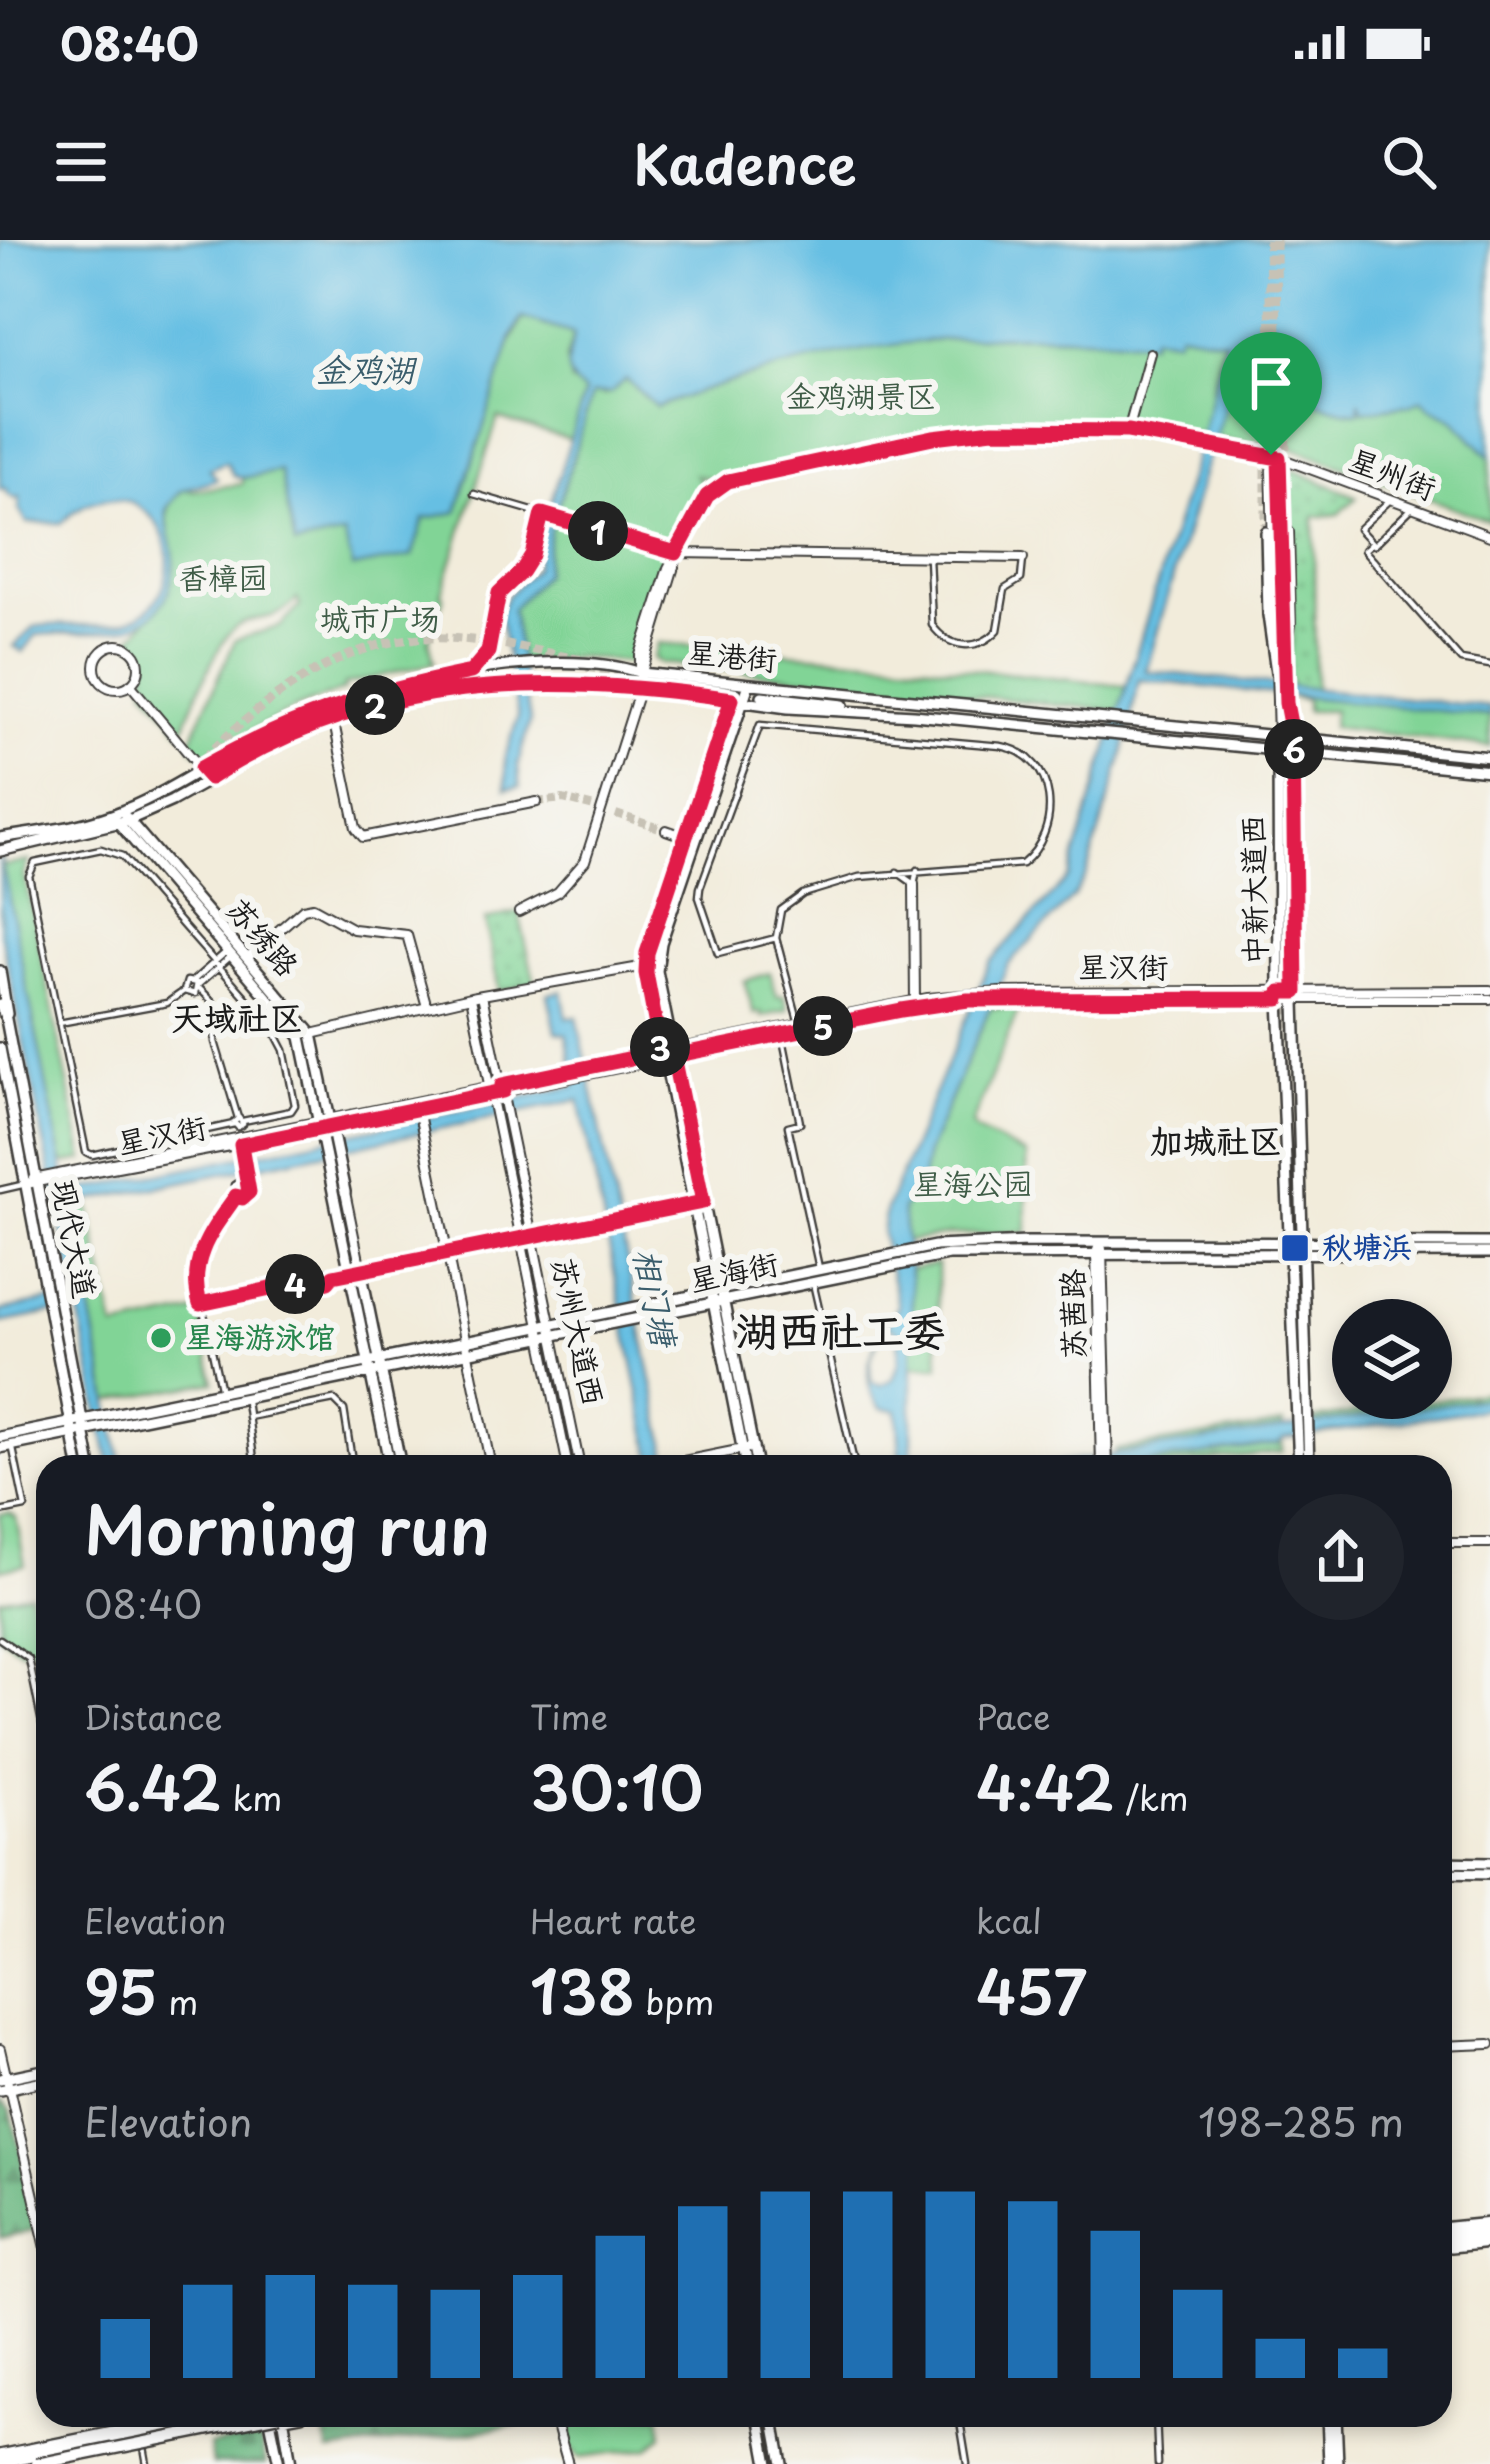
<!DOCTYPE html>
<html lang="en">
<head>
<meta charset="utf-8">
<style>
  :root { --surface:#171b24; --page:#20242c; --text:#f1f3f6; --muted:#9ea1a6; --accent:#1f6fb2 }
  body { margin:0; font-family:"Playpen Sans","LXGW WenKai TC",sans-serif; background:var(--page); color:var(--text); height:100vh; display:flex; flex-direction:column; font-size:45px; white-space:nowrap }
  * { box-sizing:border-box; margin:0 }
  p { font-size:39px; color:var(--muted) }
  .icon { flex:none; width:66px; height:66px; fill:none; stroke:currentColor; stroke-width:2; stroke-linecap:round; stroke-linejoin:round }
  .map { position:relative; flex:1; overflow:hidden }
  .panel { position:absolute; left:36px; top:1215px; width:1416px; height:972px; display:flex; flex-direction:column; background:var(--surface); border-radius:36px; box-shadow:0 6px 18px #0003 }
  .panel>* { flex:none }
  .fabs { position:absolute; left:1332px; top:1059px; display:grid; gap:24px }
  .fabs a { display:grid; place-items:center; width:120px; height:120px; border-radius:50%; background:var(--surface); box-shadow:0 6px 18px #0003; font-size:60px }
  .pin { position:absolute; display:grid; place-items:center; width:102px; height:102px; color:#fff; margin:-123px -51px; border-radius:50% 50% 50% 0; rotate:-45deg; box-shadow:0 0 12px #0007 }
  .pin .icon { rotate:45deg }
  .km { position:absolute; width:60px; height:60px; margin:-30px; border-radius:50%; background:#222; color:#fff; font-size:33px; line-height:60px; text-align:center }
  .round { display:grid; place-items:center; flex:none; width:126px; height:126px; border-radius:63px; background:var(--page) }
  .overview { display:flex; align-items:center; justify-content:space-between; height:204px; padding:0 48px }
  h1 { font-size:66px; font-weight:600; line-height:90px }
  .stats { display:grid; grid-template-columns:repeat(3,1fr); gap:18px; height:204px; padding:12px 48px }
  .stats div { display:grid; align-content:center }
  .stats b { font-size:60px; font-weight:600 }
  .stats small { font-size:33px; font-weight:400 }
  .stats p { font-size:33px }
  .chart { height:336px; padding:24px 48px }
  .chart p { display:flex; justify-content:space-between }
  .chart svg { width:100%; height:216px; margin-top:12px; stroke:var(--accent); stroke-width:6 }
  .status { display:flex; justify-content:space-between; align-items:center; height:84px; padding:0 60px; background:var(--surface); direction:ltr }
  .status svg { height:33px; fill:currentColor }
  header { display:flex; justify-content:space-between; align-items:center; height:156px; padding:0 48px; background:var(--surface); font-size:54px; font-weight:600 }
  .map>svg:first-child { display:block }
</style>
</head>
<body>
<div class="status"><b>08:40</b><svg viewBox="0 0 49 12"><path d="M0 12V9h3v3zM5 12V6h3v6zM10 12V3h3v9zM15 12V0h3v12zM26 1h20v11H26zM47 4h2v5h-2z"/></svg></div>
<header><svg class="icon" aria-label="menu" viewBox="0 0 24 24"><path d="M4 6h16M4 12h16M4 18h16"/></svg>Kadence<svg class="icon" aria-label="search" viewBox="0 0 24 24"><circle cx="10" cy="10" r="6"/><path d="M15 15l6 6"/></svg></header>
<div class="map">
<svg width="1490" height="2224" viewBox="0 0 1490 2224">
  <defs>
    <pattern id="grass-dots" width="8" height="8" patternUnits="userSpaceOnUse" patternTransform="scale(3)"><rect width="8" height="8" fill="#81d496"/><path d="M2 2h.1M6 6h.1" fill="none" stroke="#6fb581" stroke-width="1.8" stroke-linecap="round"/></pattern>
    <pattern id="forest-firs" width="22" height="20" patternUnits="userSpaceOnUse" patternTransform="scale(3)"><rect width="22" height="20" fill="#68b67f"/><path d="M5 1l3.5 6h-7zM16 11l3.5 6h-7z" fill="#559367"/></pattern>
  </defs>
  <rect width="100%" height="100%" fill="#f6f6f2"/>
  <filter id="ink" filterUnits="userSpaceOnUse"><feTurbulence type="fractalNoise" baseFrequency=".00833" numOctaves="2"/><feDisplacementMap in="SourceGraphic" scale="24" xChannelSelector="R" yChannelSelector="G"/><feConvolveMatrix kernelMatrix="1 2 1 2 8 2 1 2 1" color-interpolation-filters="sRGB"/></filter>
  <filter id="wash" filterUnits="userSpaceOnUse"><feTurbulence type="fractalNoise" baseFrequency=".004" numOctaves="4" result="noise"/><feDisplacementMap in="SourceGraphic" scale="48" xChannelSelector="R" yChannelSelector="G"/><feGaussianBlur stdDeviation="2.7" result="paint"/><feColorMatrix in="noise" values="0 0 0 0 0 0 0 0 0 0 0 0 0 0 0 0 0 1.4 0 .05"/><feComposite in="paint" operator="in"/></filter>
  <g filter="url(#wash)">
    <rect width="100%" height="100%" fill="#f2ecdb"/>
    <!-- grass -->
    <path fill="url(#grass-dots)" stroke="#4e7859" stroke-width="3" d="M1294,230l63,27 -18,17 -25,3 1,172 -23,-2 -5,-13 6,-40 -4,-161z
      M524,671l-4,7 15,65 -36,8 -14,-71z
      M1490,1151v6l-175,27v-5z
      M1283,1184v6l-167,25v-5z
      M1283,1202l-1,10 -127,15h-38z"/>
    <!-- forest -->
    <path fill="url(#forest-firs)" stroke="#42694e" stroke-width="3" d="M0,1862l11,10 28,117 -39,9z
      M362,2175h187l1,5 -221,32 -6,-27z
      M260,2197l6,27h-54l-3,-18z"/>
    <!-- green -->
    <path fill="#81d496" stroke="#4e7859" stroke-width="3" d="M523,77l51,17 -8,25 5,23 21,11 14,2 20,-16 30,28c168,-62 314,-84 493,-65l3,-6 24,3 3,-7 45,7 -12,47 31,-31 13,21 23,6 33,19h50l1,9 46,-5 13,-6 30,19 38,39v64l-216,-80 -22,3 -130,-21 -132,2 -62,8 -210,48 -22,-6 9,12 -34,64 -36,112 -55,-6 -60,4 -8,-52 32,-35 6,-43 28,-89 -80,-24 -57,177 3,2 -15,43 5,23 -90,22v5l-48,18 -92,48 -13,-9 1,-9 43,-98 46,-14 19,-20 -3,-7c-23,25 -32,14 -58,26 -20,10 -49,86 -57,108l-37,-46c1,-20 5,-36 -15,-47 14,-18 32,-34 40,-56 12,-34 -23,-78 18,-96l2,3 52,-7v-6l38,-7 144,47z
      M658,403l246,19 222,24 -5,25 -461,-48 -7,-5z
      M1292,447l85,17 113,12v31l-158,-20 2,-16h-28v-11l-13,-2z
      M29,621l-5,13 60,286 -22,4 -60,-298z
      M770,733l7,24 7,-1 4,14 -26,7 -1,-5 -7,2 -10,-33z
      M990,768h29l-47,116 3,6 51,25 1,77 -78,3 -45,7 -2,-34 14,-13v-10l6,-7 5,-25z
      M88,961l27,128 84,-18 15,71 -105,19 -38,-189 5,-9z
      M937,1024l2,102h-28l-1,-97z
      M10,1273l6,4 9,48 -25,5v-56z
      M30,1353l10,55 -19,2 -21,-14v-37z
      M575,2175h85l3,20 -14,13 -69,9 -12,-13 3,-22h-6l-1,-5z"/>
    <!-- water -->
    <path fill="#66bfe3" stroke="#416e80" stroke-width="3" fill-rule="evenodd" d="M0,0h1490v217l-38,-39 -23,-11 -7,-8 -12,6 -47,6 -4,-10v11c-39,-1 -65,-27 -102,-36v13l-20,-2 9,-30 -3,-2 -38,112 -59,204 344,36v9l-351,-36 -17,78 -36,117 -12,21 -66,69 -81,188 -5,25 -6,7v10l-14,14 10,82v176h-11l-4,-57 -16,-2c-30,-36 -1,-69 17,-102l-16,-72 3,-22 105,-250 79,-85 124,-412 32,-125 -46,-8 -3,7 -24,-3 -2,6c-179,-19 -326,3 -494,65l-30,-28 -15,14 -19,1 -42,137 -6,43 -32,35 18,112 -12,43 2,23 -14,2 -1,-32 13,-40 -19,-104 8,-17 28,-28 6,-34 44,-142c-26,-17 -17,-33 -11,-58l-52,-16 -10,18 -55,176 -33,7 -12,37 -59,12 -9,-33 -49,10 -15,-74 -38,7 -9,-3 -7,-13 -16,7 7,10 -37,12 -13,17c-3,19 8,36 7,55 -4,82 -80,67 -138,72l-13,17 -9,-6 20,-19c29,-7 63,4 92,-6 68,-21 48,-133 -26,-121 -16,3 -28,12 -38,23h-35l-8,-13 1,-13 -4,2 -9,-5v-5h-7zM889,1087l9,5 1,31 -6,16 -12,6 -9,-3c-5,-19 1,-43 17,-55z
      M0,613l68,340 508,-107 -10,-52 -10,-2 -8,-38 14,-3 5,27 10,-1 93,450h-16l-75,-367 -505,104 -3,8 51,255h-12l-32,-159 -78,15v-12l72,-15 3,-4 -74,-358z
      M1490,1157v11l-206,31 -6,5 -161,23h-84z"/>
  </g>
  <g filter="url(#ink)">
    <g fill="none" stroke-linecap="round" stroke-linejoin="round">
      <!-- secondary-tunnel -->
      <path stroke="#c7c2b5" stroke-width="8" stroke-dasharray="8 4" stroke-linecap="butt" d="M537,562l26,-3 39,10
        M616,574l50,16"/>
      <!-- primary-tunnel -->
      <path stroke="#c7c2b5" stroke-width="9" stroke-dasharray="9 4.5" stroke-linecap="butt" d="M1269,0l4,223
        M1276,0l1,110
        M1280,106l4,25 4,161
        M1266,292v-178
        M587,427l107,21
        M1282,432l8,199
        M691,442l72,9
        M195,528c58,-61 139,-125 227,-130 56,-2 111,12 164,23
        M160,563l34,-27
        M121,576l43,-22
        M1283,671l5,166"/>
      <!-- street casing -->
      <g stroke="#3c3b39" stroke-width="9">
        <path id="street" d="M474,254l202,59
          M1390,260l-31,29 15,16 38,-37
          M1372,303l-8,7 97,110 29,5
          M929,317l3,68c17,24 46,27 66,5l7,-41 16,-10 2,-20
          M476,429l14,-24 7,-48 30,-32 14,-51
          M897,632l17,12 3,-14
          M776,698l-58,15 -19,-56 1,-9 60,-163 241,21c58,10 62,86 21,118l-163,13 -56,17 -22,16 -5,28 23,86
          M194,740l32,-28
          M198,745l32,-28
          M200,749l13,13 2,40 23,76
          M59,783l108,-20 17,-12 3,-10 10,2 -2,11 -11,-3
          M782,794l18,89 -12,3 31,142
          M239,878l4,6 -5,3 -4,-5z
          M234,884l-142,31 -6,-3 -57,-276 6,-13 66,-14 21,7 150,171 12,23 11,55 -4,6 -48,10
          M241,905l6,36
          M0,950l26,-6
          M326,1031l7,5 -5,6 -6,-4z
          M814,1047l41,180
          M199,1064l123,-26
          M221,1152l-25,-115 7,-34 33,-48 -2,-10 6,-4 7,2 1,12h-12
          M246,1161l9,66
          M248,1177l86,-17 10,10 9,57
          M0,1272l25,-5 -12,-58
          M0,1399l29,20 19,94
          M959,2175l8,49
          M1156,2175l2,49
          M144,2207l3,17"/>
      </g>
      <!-- secondary casing -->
      <g stroke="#3c3b39" stroke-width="12">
        <path id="secondary" d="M1128,191l22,-78
          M1271,215l4,185
          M1279,217l5,207 9,75
          M677,313l346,5
          M95 427a22 22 0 1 1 44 0a22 22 0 1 1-44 0Z
          M1276,427l2,70
          M642,432l34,-112
          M130,444l80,95
          M333,478l23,110 7,9 174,-35
          M666,590l20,7
          M914,644l1,119
          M519,672l39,-20 27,-31 55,-173v-33l28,-87 39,-72 21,-15 221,-47 44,-4 135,1 155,28 207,77
          M247,718l56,-49 10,-2 40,22 54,6 20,72
          M482,755l98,472
          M471,757l97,470
          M312,794l159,-37 186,-33
          M418,869l73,358
          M34,939l894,-181 72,-6 490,-2
          M26,944l258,-48 644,-131 72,-6h490
          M345,952l16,78
          M1100,1002l-4,11 5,214
          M1102,1009l6,218
          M351,1032l345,-69
          M654,1227l99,-20
          M1440,1303h50
          M1440,1806l50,-2
          M0,1809l48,208
          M554,2175l14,49"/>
      </g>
      <!-- primary casing -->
      <g stroke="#3c3b39" stroke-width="14">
        <path id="primary" d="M1266,292l2,83 8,57
          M1284,413l6,-28 -2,-93
          M749,444l-88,259 -4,28 100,496
          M734,454l-84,248 -4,23 100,502
          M762,456l81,9
          M1278,509l1,250 20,468
          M1294,510l1,251 14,466
          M125,576l187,218 33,158
          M115,579l186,218 89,430
          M0,598c41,-7 86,-11 124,-28 51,-21 95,-54 145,-78 89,-44 276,-91 372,-59l849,84
          M0,611l129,-31 43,-19 115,-64 67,-25 87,-21 87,-8 87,1 173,24 126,7 576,56
          M1290,631l2,62
          M0,731l7,43
          M0,765l6,14 85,448
          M0,808l79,419
          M361,1030l40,197
          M0,1197l935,-191 93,-4 462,1
          M0,1208l948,-193 542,-2
          M1440,1622l50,1
          M1440,1633l50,1
          M0,1839l48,-10
          M0,1850l48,-10
          M1440,1988l50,-5
          M1451,2007l39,-4
          M269,2175l10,49
          M759,2175l9,49
          M773,2175l9,49
          M1327,2175l2,49
          M1336,2175l2,49
          M283,2176l8,48
          M275,2180l26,-5
          M0,2215l197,-40"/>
      </g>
      <!-- highway casing -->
      <g stroke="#3c3b39" stroke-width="15">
        <path id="highway" d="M1440,1994l50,-5
          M1440,2003l50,-6
          M0,2223l235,-48"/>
      </g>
      <!-- street -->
      <use href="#street" stroke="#fff" stroke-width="4.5"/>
      <!-- secondary -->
      <use href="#secondary" stroke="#fff" stroke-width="8"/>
      <!-- primary -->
      <use href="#primary" stroke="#fff" stroke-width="9"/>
      <!-- highway -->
      <use href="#highway" stroke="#fff" stroke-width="10"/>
      <!-- highway-bridge casing -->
      <g stroke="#3c3b39" stroke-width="15" stroke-linecap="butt">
        <path id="highway-bridge" d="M37,2224l243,-49"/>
      </g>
      <!-- highway-bridge -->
      <use href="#highway-bridge" stroke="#fff" stroke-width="10"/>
    </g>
  </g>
  <g fill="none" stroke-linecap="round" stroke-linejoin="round" filter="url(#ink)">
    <!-- route casing -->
    <g stroke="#fff" stroke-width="24">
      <path id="route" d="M993,190l135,1 151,27 7,245 7,36 3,253h-15l-2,7 -311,1 -67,10 -228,46 30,146 -370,74 -5,6 -6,-4 -122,26c-13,-44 12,-74 36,-108l6,2 7,-6 -8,-47 262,-54 -1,-6 159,-33 -15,-79 1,-20 85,-254c-184,-27 -361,-25 -522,79l-9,-10c93,-52 166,-75 270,-96l17,-20 11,-59 23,-22 10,-16 10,-41 134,39 31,-57 21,-15 205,-44z"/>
    </g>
    <!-- route -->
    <use href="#route" stroke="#e11d48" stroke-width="15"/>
  </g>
  <!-- markers -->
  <rect fill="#1a4fb4" stroke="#f6f6f2" stroke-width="4.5" x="1280" y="993" width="30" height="30" rx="6"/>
  <circle fill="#2e9e5b" stroke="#f6f6f2" stroke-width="4.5" cx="161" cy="1098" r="12"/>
  <g text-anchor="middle" stroke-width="12" stroke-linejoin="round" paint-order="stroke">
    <!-- park labels -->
    <g font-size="30" fill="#3f5c47" stroke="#f6f6f2">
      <text x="861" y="167">金鸡湖景区</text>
      <text x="223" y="349">香樟园</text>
      <text x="380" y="390">城市广场</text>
      <text x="973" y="955">星海公园</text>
    </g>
    <!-- street labels -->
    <g font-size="30" fill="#1c1c1c" stroke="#f6f6f2">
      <text transform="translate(1392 235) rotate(21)" y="10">星州街</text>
      <text transform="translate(732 417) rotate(5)" y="10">星港街</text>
      <text transform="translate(1255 650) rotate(-91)" y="10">中新大道西</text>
      <text transform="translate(262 698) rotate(49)" y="10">苏绣路</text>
      <text x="1123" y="738">星汉街</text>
      <text transform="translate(162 896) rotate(-11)" y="10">星汉街</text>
      <text transform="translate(73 999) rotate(79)" y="10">现代大道</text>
      <text transform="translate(734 1033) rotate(-12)" y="10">星海街</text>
      <text transform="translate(1074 1074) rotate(-91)" y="10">苏茜路</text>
      <text transform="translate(577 1092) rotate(78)" y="10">苏州大道西</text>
    </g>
    <!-- transit labels -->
    <g font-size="30" font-weight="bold" fill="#164399" stroke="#f6f6f2" text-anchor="start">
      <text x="1322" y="1018">秋塘浜</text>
    </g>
    <!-- leisure labels -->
    <g font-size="30" font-weight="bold" fill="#27864d" stroke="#f6f6f2" text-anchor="start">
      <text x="185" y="1108">星海游泳馆</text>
    </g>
    <!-- water labels -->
    <g font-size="33" font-style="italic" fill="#3a5d6c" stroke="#f6f6f2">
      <text x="365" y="142">金鸡湖</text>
      <text transform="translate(655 1057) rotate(79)" y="12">相门塘</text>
    </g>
    <!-- neighbourhood labels -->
    <g font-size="33" font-weight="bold" fill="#1c1c1c" stroke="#f6f6f2">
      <text x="237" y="790">天域社区</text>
      <text x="1216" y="913">加城社区</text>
    </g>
    <!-- district labels -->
    <g font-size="42" font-weight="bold" fill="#1c1c1c" stroke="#f6f6f2">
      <text x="841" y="1106">湖西社工委</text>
    </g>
  </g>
</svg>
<div class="fabs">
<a><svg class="icon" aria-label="layers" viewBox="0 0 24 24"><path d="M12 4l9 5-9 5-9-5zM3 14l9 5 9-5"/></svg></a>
</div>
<div class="pin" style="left:1271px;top:215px;background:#1e9e55"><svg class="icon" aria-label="arrive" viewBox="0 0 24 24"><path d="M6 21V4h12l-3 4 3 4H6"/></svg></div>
<b class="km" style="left:598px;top:291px">1</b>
<b class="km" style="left:375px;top:465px">2</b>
<b class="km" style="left:660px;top:807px">3</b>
<b class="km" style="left:295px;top:1044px">4</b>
<b class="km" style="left:823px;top:786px">5</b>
<b class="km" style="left:1294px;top:509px">6</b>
<section class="panel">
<div class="overview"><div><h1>Morning run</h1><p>08:40</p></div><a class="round"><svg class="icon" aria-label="share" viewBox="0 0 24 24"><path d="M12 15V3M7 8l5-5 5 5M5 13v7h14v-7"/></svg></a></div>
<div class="stats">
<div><p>Distance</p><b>6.42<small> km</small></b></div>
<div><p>Time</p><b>30:10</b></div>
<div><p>Pace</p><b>4:42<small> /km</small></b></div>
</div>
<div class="stats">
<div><p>Elevation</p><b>95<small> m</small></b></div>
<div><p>Heart rate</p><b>138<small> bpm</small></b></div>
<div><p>kcal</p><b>457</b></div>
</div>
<div class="chart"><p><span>Elevation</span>198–285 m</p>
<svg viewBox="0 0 160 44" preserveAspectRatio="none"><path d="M5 44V32M15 44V25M25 44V23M35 44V25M45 44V26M55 44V23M65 44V15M75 44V9M85 44V6M95 44V6M105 44V6M115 44V8M125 44V14M135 44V26M145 44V36M155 44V38"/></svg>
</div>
</section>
</div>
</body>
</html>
